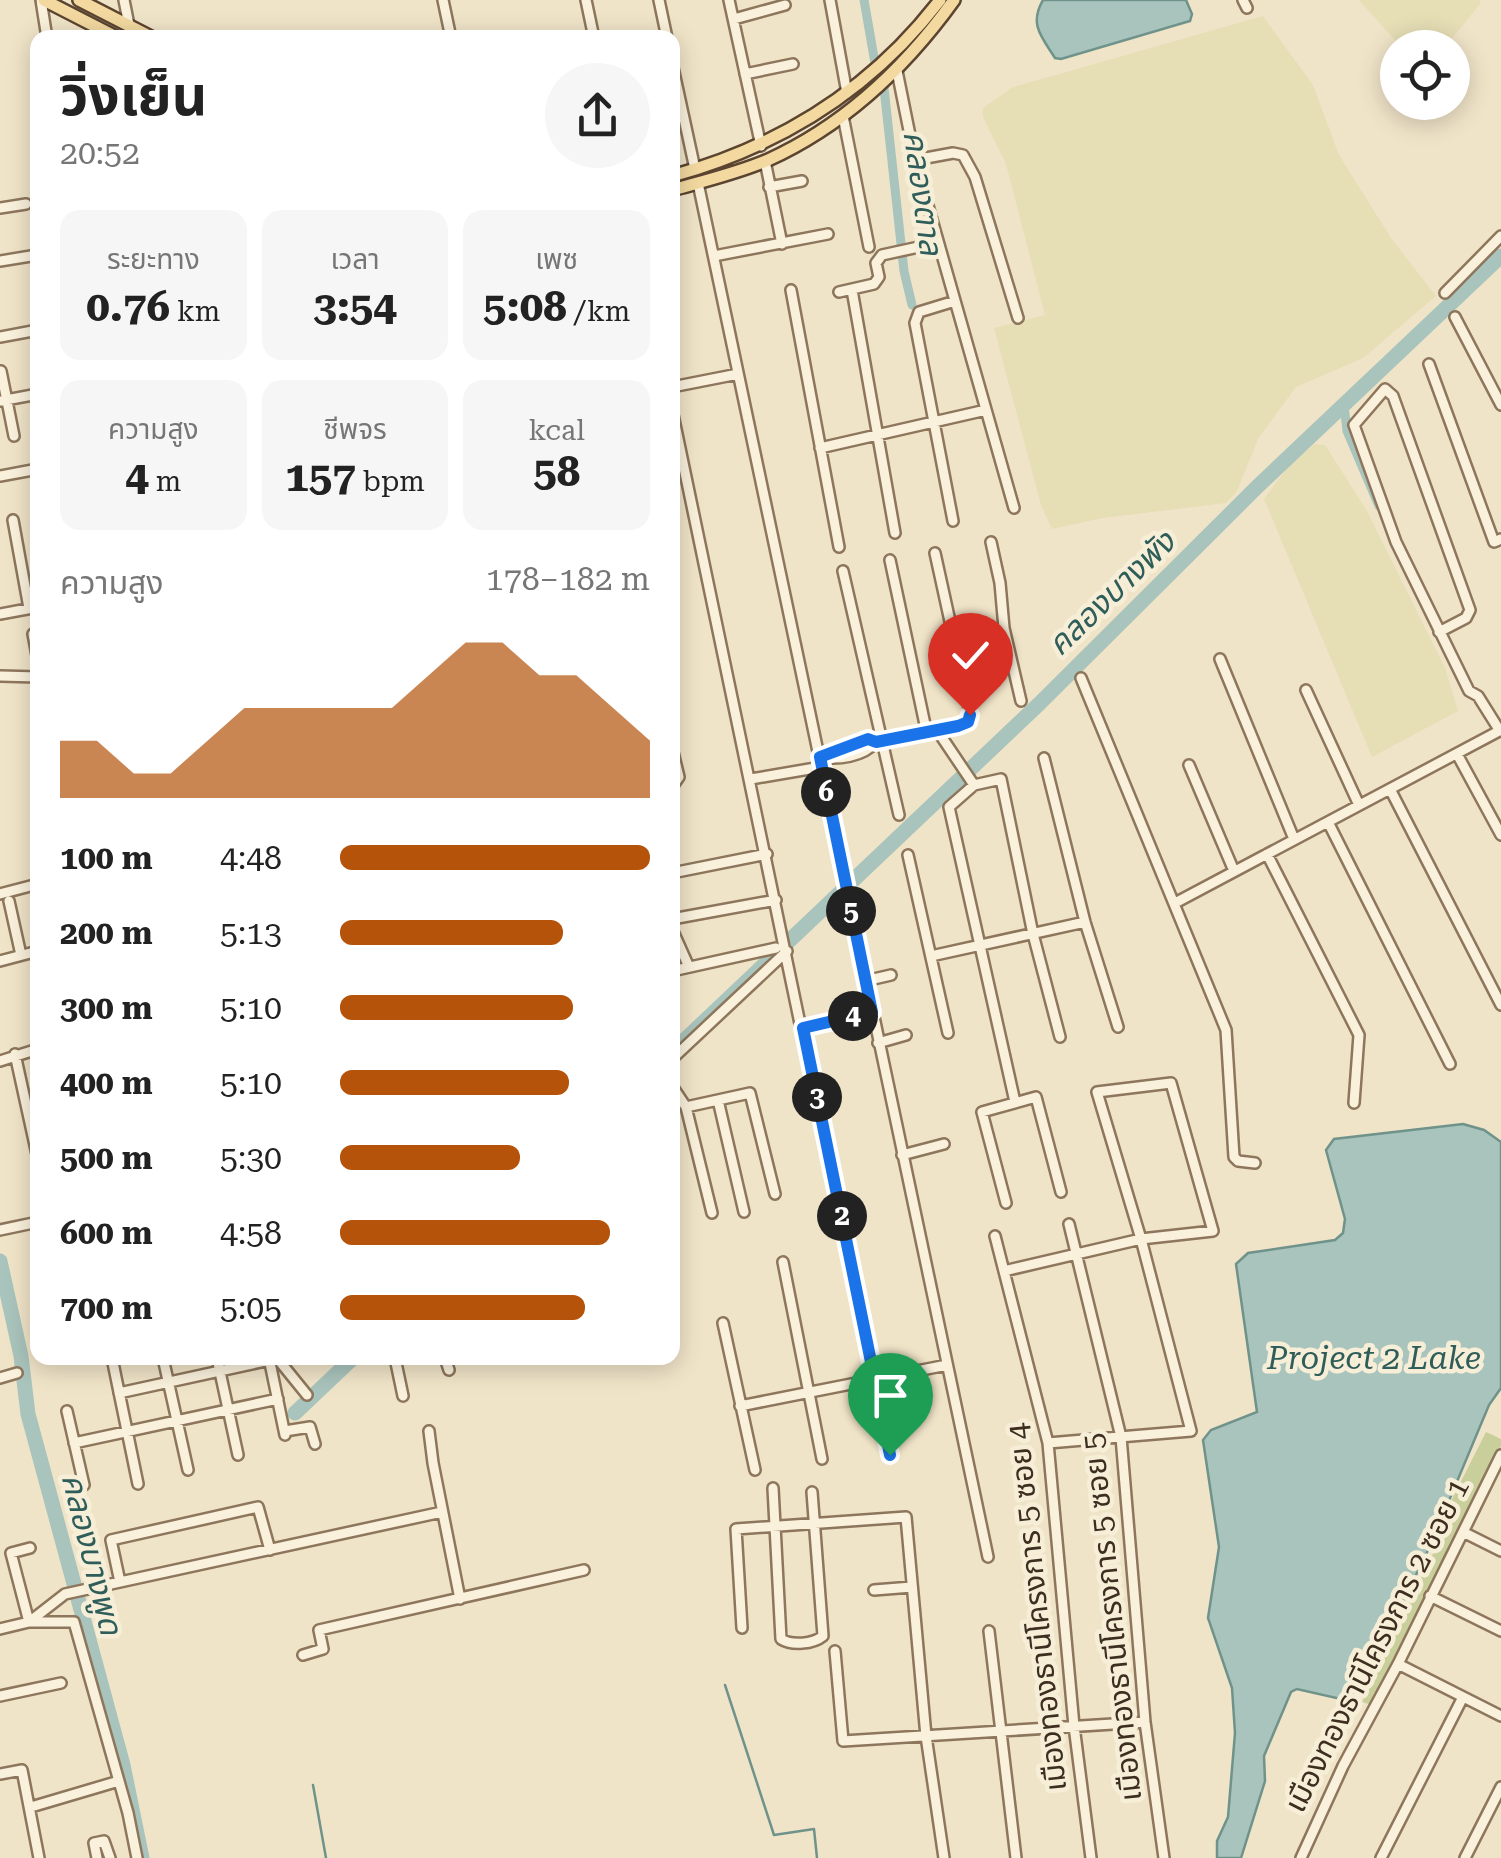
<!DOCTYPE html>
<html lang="th">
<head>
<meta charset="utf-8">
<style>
  :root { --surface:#fff; --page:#f6f6f6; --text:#222; --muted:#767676; --accent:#b45309 }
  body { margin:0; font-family:"Roboto Serif","Noto Sans Thai",serif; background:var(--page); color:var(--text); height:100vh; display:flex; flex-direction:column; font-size:38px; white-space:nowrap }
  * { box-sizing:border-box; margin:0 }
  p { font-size:32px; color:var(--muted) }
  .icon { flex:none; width:55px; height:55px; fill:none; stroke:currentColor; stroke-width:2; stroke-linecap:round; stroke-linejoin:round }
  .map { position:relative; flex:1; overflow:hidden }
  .sheet { position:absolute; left:30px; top:30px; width:650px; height:1335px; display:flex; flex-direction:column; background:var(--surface); border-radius:20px; box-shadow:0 5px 25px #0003 }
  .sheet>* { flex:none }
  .fabs { position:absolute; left:1380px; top:30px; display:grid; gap:20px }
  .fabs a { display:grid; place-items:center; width:90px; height:90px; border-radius:50%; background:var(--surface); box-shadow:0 5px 25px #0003; font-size:50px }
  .pin { position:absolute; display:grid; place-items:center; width:85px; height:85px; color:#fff; margin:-102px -42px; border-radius:50% 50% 50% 0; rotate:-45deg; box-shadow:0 0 10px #0007 }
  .pin .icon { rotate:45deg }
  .km { position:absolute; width:50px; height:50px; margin:-25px; border-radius:50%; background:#222; color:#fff; font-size:28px; line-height:50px; text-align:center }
  .round { display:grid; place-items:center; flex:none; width:105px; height:105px; border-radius:52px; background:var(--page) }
  .overview { display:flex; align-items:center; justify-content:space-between; height:170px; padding:0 30px }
  h1 { font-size:55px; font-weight:700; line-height:75px }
  .metrics { display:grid; grid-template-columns:repeat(3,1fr); gap:15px; height:170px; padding:10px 30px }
  .metrics div { display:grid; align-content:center; border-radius:20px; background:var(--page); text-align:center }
  .metrics b { font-size:42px; font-weight:700 }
  .metrics small { font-size:28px; font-weight:400 }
  .metrics p { font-size:28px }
  .chart { height:280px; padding:20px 30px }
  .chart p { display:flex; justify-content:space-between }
  .chart svg { width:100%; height:180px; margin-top:10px; fill:var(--accent); opacity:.7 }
  ul { padding:0 30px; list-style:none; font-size:32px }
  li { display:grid; grid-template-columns:160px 120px 1fr; align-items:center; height:75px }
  li i { height:25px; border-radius:12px; background:var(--accent) }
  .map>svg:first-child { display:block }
</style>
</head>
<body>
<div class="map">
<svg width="1501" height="1858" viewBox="0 0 1501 1858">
  <rect width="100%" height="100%" fill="#f0e4c8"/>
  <!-- farmland -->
  <path fill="#e6deb5" d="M1359,0h121v4l-35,43 -43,1z
    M1263,16l50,69 26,70 52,83 45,58 -73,62 -67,29 -38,52 -21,52 -11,12 -123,15 -51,11 -11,-24 -47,-177 51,-13 -39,-151 -23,-47v-9l30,-21z
    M1315,444l10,1 42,66 78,157 13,43 -86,46 -108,-258 26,-35z"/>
  <!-- green -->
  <path fill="#c9cf9b" d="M1486,1432l15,7v7l-126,260 -13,-4 90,-188 -6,-3z"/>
  <!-- water -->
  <path fill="#a9c4bc" stroke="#6f938a" stroke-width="2.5" d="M1043,0h143l6,14 -2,7 -129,38 -6,-1c-14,-22 -26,-34 -12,-58z
    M1463,1124l21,6 17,12v246l-12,17 -59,141 -67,139 -18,15 -48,-11 -6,3 -27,64 1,25 -24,77h-24v-17l11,-24 7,-84 -3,-45 -24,-70 11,-71 -16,-107 8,-10 46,-18 -21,-148 12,-11 87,-13 8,-7 2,-14 -19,-69 8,-11z"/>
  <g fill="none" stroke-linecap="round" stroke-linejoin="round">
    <!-- stream -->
    <path stroke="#6f938a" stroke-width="2.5" d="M725,1685l49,150 40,-6 3,29
      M313,1785l13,73"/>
    <!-- canal -->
    <path stroke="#a9c4bc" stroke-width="9" d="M864,0l11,63
      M884,88l20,183 8,34
      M1344,405l3,26 32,75"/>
    <!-- river -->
    <path stroke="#a9c4bc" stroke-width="15" d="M672,1052l368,-349 218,-217 243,-230
      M0,1261l21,95 7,58 95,351 19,93
      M295,1413l58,-55"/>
    <!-- minor casing -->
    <g stroke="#8d765c" stroke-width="14">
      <path id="minor" d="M41,0l6,38
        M124,0l5,25
        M443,0l8,38
        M586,0l8,38
        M659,0l8,38
        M729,0l32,146
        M830,0l17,93
        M1243,0l4,8
        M734,19l51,-14
        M672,63l23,106
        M897,71l18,89 99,348
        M745,74l48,-10
        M843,116l26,131
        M915,160l38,-7 10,2 12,22 43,141
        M765,161l17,83
        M698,183l290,1374
        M769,187l33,-6
        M0,208l26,-4
        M714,256l114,-22
        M0,261l37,-6
        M791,290l48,257
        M852,290l43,243
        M839,292l35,-8 5,-7 -3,-14 6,-8 55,-12
        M1445,293l56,-57
        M1455,317l46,88
        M0,337l38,-7
        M1429,364l65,178 7,-3
        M1,371l13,65
        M672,387l66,-13
        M0,401l38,-7
        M672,410l218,1045
        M820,448l166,-38
        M0,476l38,-7
        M13,520l16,88
        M953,521l-38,-198 4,-11 36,-11
        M991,542l9,41 4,45 17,73
        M890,560l37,174
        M843,571l56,244
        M0,614l38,-7
        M1439,632l27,-14 4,-8 -77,-214 -8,-7 -31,36 42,117 73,149 9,5 22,35
        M33,634l5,27
        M955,639l49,-11
        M1220,659l74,180
        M0,676l38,1
        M1081,678l145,352 8,127 4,4 17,2
        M1306,690l53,115
        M937,730l37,55
        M672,748l7,29 -7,10
        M1457,754l44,81
        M820,757c18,3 43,0 56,-15
        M825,757c17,-20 109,-21 143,-35l1,-14 -34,-155
        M1044,758l41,164 33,105
        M1189,765l45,106
        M751,779l70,-12
        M1390,789l111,216
        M1328,822l122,242
        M1267,854l92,181 -5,68
        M908,855l40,178
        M672,873l95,-19
        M0,894l38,-10
        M9,901l12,54
        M1175,903l326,-173
        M672,919l104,-19
        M672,929l17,38
        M931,956l154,-34
        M0,961l38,-10
        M672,971l104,-23
        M865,981l26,-6
        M803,1028l69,-16
        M878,1043l28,-8
        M15,1054l23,105
        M672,1059l115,-108
        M0,1061l38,-12
        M672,1086l14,21 26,106
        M718,1100l26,112
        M1015,1102l-66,-295 25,-22 27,-6 32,155 27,103
        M686,1107l64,-14 25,101
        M902,1155l42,-11
        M1006,1203l-24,-91 54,-15 25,95
        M1069,1224l52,213 24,285 19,136
        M0,1230l38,-8
        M995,1236l53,207 26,283 17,132
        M783,1262l39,197
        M1004,1271l137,-32 72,-8 -42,-148 -74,9 44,147 50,192 -143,12
        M723,1323l32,147
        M112,1358l26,126
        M163,1358l25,112
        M217,1358l21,97
        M269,1358l16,77
        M277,1358l30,37
        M395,1358l8,38
        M445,1358l4,12
        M0,1378l17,-5
        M119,1393l151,-33
        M740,1406l207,-41
        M67,1411l17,74
        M285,1431l25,-4 5,17
        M429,1431l4,32 27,136
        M74,1443l204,-44
        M773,1488l8,151c11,7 32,5 42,-3l-11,-144
        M1463,1532l38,19
        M120,1582l-9,-42 147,-33 12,43
        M874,1590l38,-3
        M1430,1596l71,35
        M29,1622l36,-28 377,-82
        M29,1622h45l54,191 9,45
        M742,1628l-6,-99 170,-12 20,219 18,122
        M0,1629l29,-7 -18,-69 19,-5
        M989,1631l27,227
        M835,1651l8,90 302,-19
        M303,1655l20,-6 -4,-19 265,-60
        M1398,1664l103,52
        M0,1696l61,-13
        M0,1774l22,-4 17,88
        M31,1807l88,-26
        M97,1858l-3,-15 10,-2 6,17
        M1301,1858l42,-92 55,-102 103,-209
        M1381,1858l82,-161
        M1465,1858l36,-71"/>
    </g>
    <!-- major casing -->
    <g stroke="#5b4430" stroke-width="16">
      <path id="major" d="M44,0l74,38
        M79,0l74,38
        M672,176c109,-30 199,-86 268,-176
        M672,190c32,-9 66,-17 96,-30 77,-35 137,-92 186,-160"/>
    </g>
    <!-- minor -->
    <use href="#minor" stroke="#faf1dc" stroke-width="9"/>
    <!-- major -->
    <use href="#major" stroke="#f3d9a0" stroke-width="11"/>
  </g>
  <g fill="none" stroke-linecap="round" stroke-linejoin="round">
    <!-- route casing -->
    <g stroke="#fff" stroke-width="20">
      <path id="route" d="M890,1455l-87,-427 69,-16 -52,-255 48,-18 8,3 82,-16 10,-4 2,-7"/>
    </g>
    <!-- route -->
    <use href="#route" stroke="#1a73e8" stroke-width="12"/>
  </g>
  <g text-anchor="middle" stroke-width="9" stroke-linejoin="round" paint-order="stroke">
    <!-- street labels -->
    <g font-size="30" fill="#3d2e20" stroke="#f7eed8">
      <text transform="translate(1037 1607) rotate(-96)" y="10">เมืองทองธานีโครงการ 5 ซอย 4</text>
      <text transform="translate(1112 1617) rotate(-96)" y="10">เมืองทองธานีโครงการ 5 ซอย 5</text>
      <text transform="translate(1377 1645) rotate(-63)" y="10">เมืองทองธานีโครงการ 2 ซอย 1</text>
    </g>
    <!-- water labels -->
    <g font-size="32" font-style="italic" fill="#2f5d5a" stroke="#f7eed8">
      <text transform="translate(923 193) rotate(82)" y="11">คลองตาล</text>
      <text transform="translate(1111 593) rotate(-44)" y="11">คลองบางพัง</text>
      <text x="1374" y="1369">Project 2 Lake</text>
      <text transform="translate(92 1554) rotate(76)" y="11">คลองบางพูด</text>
    </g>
  </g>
</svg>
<div class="fabs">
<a><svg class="icon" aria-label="locate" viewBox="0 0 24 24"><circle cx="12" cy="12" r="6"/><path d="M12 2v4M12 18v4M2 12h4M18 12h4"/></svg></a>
</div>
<div class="pin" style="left:890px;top:1455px;background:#1e9e55"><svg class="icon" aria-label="arrive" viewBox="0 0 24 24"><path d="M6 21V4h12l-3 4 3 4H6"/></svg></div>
<div class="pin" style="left:970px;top:715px;background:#d93025"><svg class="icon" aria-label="check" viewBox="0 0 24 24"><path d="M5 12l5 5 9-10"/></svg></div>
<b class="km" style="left:842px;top:1216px">2</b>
<b class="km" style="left:817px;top:1097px">3</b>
<b class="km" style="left:853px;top:1016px">4</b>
<b class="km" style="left:851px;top:911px">5</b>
<b class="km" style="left:826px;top:792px">6</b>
<section class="sheet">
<div class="overview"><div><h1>วิ่งเย็น</h1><p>20:52</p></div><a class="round"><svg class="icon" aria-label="share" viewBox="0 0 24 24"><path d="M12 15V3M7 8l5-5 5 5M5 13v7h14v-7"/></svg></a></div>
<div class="metrics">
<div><p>ระยะทาง</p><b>0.76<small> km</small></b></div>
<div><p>เวลา</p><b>3:54</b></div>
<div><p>เพซ</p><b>5:08<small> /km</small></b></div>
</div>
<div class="metrics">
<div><p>ความสูง</p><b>4<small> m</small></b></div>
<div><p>ชีพจร</p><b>157<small> bpm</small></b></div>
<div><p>kcal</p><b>58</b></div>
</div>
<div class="chart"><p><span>ความสูง</span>178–182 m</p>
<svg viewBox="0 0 160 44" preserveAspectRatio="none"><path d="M0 44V30L10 30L20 38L30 38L40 30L50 22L60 22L70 22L80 22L90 22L100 14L110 6L120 6L130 14L140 14L150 22L160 30V44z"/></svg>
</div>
<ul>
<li><b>100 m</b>4:48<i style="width:100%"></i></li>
<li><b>200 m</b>5:13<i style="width:72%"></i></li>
<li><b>300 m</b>5:10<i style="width:75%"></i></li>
<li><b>400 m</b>5:10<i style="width:74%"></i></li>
<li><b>500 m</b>5:30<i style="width:58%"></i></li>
<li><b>600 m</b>4:58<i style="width:87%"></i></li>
<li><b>700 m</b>5:05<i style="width:79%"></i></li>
</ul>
</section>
</div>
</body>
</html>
